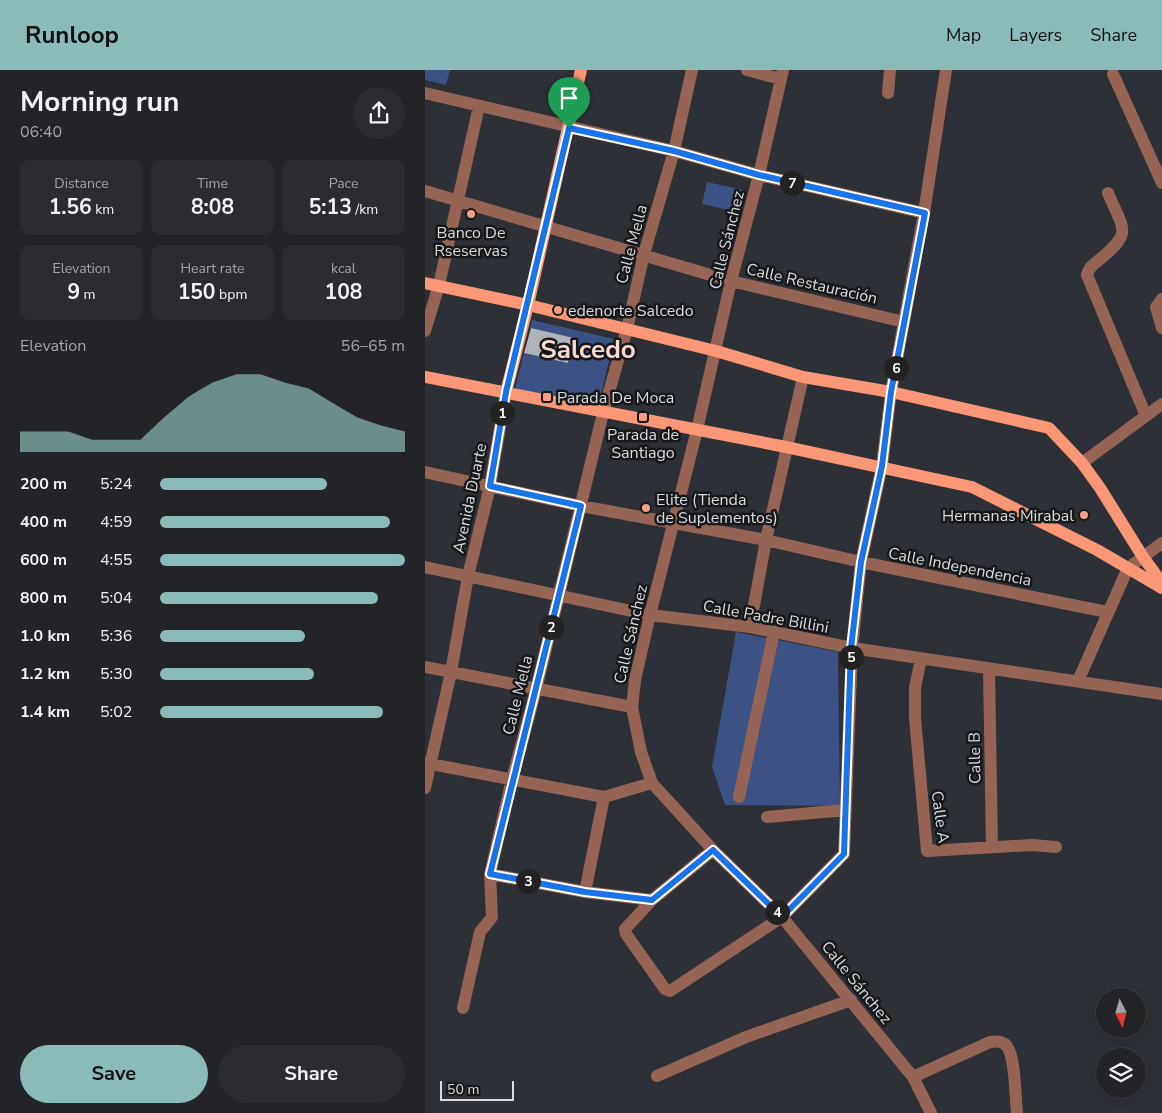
<!DOCTYPE html>
<html lang="en">
<head>
<meta charset="utf-8">
<style>
  :root { --surface:#222428; --page:#2a2c30; --text:#f1f3f6; --muted:#a2a4a8; --line:#3f4145; --accent:#8bbbb9 }
  body { margin:0; font-family:"Nunito Sans",sans-serif; background:var(--page); color:var(--text); height:100vh; display:flex; flex-direction:column; font-size:19px; white-space:nowrap }
  * { box-sizing:border-box; margin:0 }
  p { font-size:16px; color:var(--muted) }
  .icon { flex:none; width:28px; height:28px; fill:none; stroke:currentColor; stroke-width:2; stroke-linecap:round; stroke-linejoin:round }
  .map { position:relative; flex:1; overflow:hidden }
  .details { display:flex; flex-direction:column; background:var(--surface); width:425px }
  .details>* { flex:none }
  .needle { width:32px; rotate:174deg }
  .tools { position:absolute; left:671px; top:918px; display:grid; gap:10px }
  .tools a { display:grid; place-items:center; width:50px; height:50px; border-radius:50%; background:var(--surface); box-shadow:0 2px 8px #0003,0 0 0 1px var(--line); font-size:25px }
  .scale { position:absolute; left:15px; bottom:12px; width:74px; box-sizing:border-box; padding-left:5px; border:2px solid #d9dbde; border-top:0; font-size:14px; line-height:18px; white-space:nowrap; color:#d9dbde; -webkit-text-stroke:4px #16181a; paint-order:stroke }
  .pin { position:absolute; display:grid; place-items:center; width:42px; height:42px; color:#fff; margin:-51px -21px; border-radius:50% 50% 50% 0; rotate:-45deg; box-shadow:0 0 5px #0007 }
  .pin .icon { rotate:45deg }
  .km { position:absolute; width:25px; height:25px; margin:-12px; border-radius:50%; background:#222; color:#fff; font-size:14px; line-height:25px; text-align:center }
  .round { display:grid; place-items:center; flex:none; width:52px; height:52px; border-radius:26px; background:var(--page) }
  .overview { display:flex; align-items:center; justify-content:space-between; height:85px; padding:0 20px }
  h1 { font-size:28px; font-weight:700; line-height:38px }
  .metrics { display:grid; grid-template-columns:repeat(3,1fr); gap:8px; height:85px; padding:5px 20px }
  .metrics div { display:grid; align-content:center; border-radius:10px; background:var(--page); text-align:center }
  .metrics b { font-size:21px; font-weight:700 }
  .metrics small { font-size:14px; font-weight:400 }
  .metrics p { font-size:14px }
  .chart { height:140px; padding:10px 20px }
  .chart p { display:flex; justify-content:space-between }
  .chart svg { width:100%; height:90px; margin-top:5px; fill:var(--accent); opacity:.7 }
  .button { display:flex; gap:10px; margin-top:auto; padding:10px 20px }
  .button a { flex:1; height:58px; border-radius:30px; background:var(--accent); color:#111; font-size:20px; font-weight:700; line-height:58px; text-align:center }
  .button a+a { background:var(--page); color:var(--text) }
  ul { padding:0 20px; list-style:none; font-size:16px }
  li { display:grid; grid-template-columns:80px 60px 1fr; align-items:center; height:38px }
  li i { height:12px; border-radius:6px; background:var(--accent) }
  header { display:flex; align-items:center; gap:30px; box-sizing:border-box; height:70px; padding:0 25px; background:var(--accent); color:#111 }
  header strong { font-size:24px }
  nav { display:flex; gap:28px; margin-inline-start:auto; font-size:18px }
  main { display:flex; flex:1; min-height:0 }
  .map>svg:first-child { display:block }
</style>
</head>
<body>
<header>
<strong>Runloop</strong>
<nav><a>Map</a><a>Layers</a><a>Share</a></nav>
</header>
<main>
<section class="details">
<div class="overview"><div><h1>Morning run</h1><p>06:40</p></div><a class="round"><svg class="icon" aria-label="share" viewBox="0 0 24 24"><path d="M12 15V3M7 8l5-5 5 5M5 13v7h14v-7"/></svg></a></div>
<div class="metrics">
<div><p>Distance</p><b>1.56<small> km</small></b></div>
<div><p>Time</p><b>8:08</b></div>
<div><p>Pace</p><b>5:13<small> /km</small></b></div>
</div>
<div class="metrics">
<div><p>Elevation</p><b>9<small> m</small></b></div>
<div><p>Heart rate</p><b>150<small> bpm</small></b></div>
<div><p>kcal</p><b>108</b></div>
</div>
<div class="chart"><p><span>Elevation</span>56–65 m</p>
<svg viewBox="0 0 160 44" preserveAspectRatio="none"><path d="M0 44V34L10 34L20 34L30 38L40 38L50 38L60 27L70 17L80 10L90 6L100 6L110 10L120 13L130 20L140 27L150 31L160 34V44z"/></svg>
</div>
<ul>
<li><b>200 m</b>5:24<i style="width:68%"></i></li>
<li><b>400 m</b>4:59<i style="width:94%"></i></li>
<li><b>600 m</b>4:55<i style="width:100%"></i></li>
<li><b>800 m</b>5:04<i style="width:89%"></i></li>
<li><b>1.0 km</b>5:36<i style="width:59%"></i></li>
<li><b>1.2 km</b>5:30<i style="width:63%"></i></li>
<li><b>1.4 km</b>5:02<i style="width:91%"></i></li>
</ul>
<div class="button"><a>Save</a><a>Share</a></div>
</section>
<div class="map">
<svg width="737" height="1043" viewBox="0 0 737 1043">
  <rect width="100%" height="100%" fill="#2d3036"/>
  <!-- green -->
  <path fill="#3c5284" d="M0,0h25l-4,15 -21,-5z
    M282,112l36,8 -6,22 -35,-8z
    M107,250l82,19 -16,69 -83,-19 9,-36 44,10 6,-25 -44,-10z
    M311,562l102,20 2,154 -115,-1 -13,-38z"/>
  <!-- building -->
  <path fill="#afb3ba" d="M106,258l43,10 -6,25 -44,-10z"/>
  <g fill="none" stroke-linecap="round" stroke-linejoin="round">
    <!-- minor -->
    <path stroke="#966455" stroke-width="12" d="M322,0l34,9
      M358,0l-24,105 -28,106 -34,149 -47,185 -15,65 -3,27 9,45 11,31 61,67 69,67 131,160 18,36
      M688,4l49,109
      M0,23l249,58 85,24 165,38
      M463,23l2,-23
      M0,121l306,90 173,41
      M683,123c16,38 25,39 -9,67 -6,5 -10,7 -12,15l59,141
      M737,229l-6,8 6,21
      M0,261l14,-46 40,-179
      M657,393l80,-59
      M0,402l156,34 185,34 95,22 246,50
      M0,497l225,48 100,12 102,21 310,46
      M325,557l16,-87 37,-163
      M496,589l-6,29v30l12,133 105,-6 24,2
      M0,597l207,40
      M564,598l3,178
      M653,611l50,-113 34,-25
      M0,693l179,34 48,-14
      M0,718l26,-116 17,-96 22,-90 16,-94
      M314,727l35,-165
      M342,747l79,-7
      M65,804l95,18 67,8 61,-50
      M160,822l19,-95
      M227,830l-27,29 1,5 39,55 5,2 112,-74 62,-63 8,-206 9,-86 21,-96 9,-74 33,-179 22,-143
      M38,938l17,-76 12,-15 -2,-43 22,-95 24,-89 67,-277 24,-84 17,-75 30,-103 18,-81
      M232,1006l89,-39 105,-37
      M488,1007l77,-35c5,-1 10,-1 15,2 11,9 10,54 12,69"/>
    <!-- major -->
    <path stroke="#fb9676" stroke-width="12" d="M0,213l103,22 188,46 87,26 88,15 158,36 33,35 18,25 43,69 19,26
      M0,307l361,70 186,40 125,63 65,38
      M81,322l22,-87 53,-235"/>
  </g>
  <g fill="none" stroke-linecap="round" stroke-linejoin="round">
    <!-- route casing -->
    <g stroke="#fff" stroke-width="10">
      <path id="route" d="M144,58l105,23 85,24 166,38 -34,179 -9,74 -21,96 -10,86 -7,206 -62,63 -69,-67 -61,50 -67,-8 -95,-18 91,-368 -91,-20 16,-94z"/>
    </g>
    <!-- route -->
    <use href="#route" stroke="#1a73e8" stroke-width="6"/>
  </g>
  <!-- markers -->
  <g fill="#f39f84" stroke="#16181a" stroke-width="2">
    <circle cx="46" cy="144" r="5"/>
    <circle cx="133" cy="240" r="5"/>
    <rect x="117" y="322" width="10" height="10" rx="2.5"/>
    <rect x="213" y="342" width="10" height="10" rx="2.5"/>
    <circle cx="221" cy="438" r="5"/>
    <circle cx="659" cy="445" r="5"/>
  </g>
  <g text-anchor="middle" stroke-width="5" stroke-linejoin="round" paint-order="stroke">
    <!-- poi labels -->
    <g font-size="16" fill="#d9dbde" stroke="#16181a" text-anchor="start">
      <text x="46" y="168" text-anchor="middle">Banco De<tspan x="46" dy="18">Rseservas</tspan></text>
      <text x="143" y="246">edenorte Salcedo</text>
      <text x="132" y="333">Parada De Moca</text>
      <text x="218" y="370" text-anchor="middle">Parada de<tspan x="218" dy="18">Santiago</tspan></text>
      <text x="231" y="435">Elite (Tienda<tspan x="231" dy="18">de Suplementos)</tspan></text>
      <text x="649" y="451" text-anchor="end">Hermanas Mirabal</text>
    </g>
    <!-- street labels -->
    <g font-size="16" fill="#d9dbde" stroke="#16181a">
      <text transform="translate(301 170) rotate(-76)" y="6">Calle Sánchez</text>
      <text transform="translate(206 174) rotate(-75)" y="6">Calle Mella</text>
      <text transform="translate(387 213) rotate(13)" y="6">Calle Restauración</text>
      <text transform="translate(44 428) rotate(-78)" y="6">Avenida Duarte</text>
      <text transform="translate(535 496) rotate(11)" y="6">Calle Independencia</text>
      <text transform="translate(341 546) rotate(10)" y="6">Calle Padre Billini</text>
      <text transform="translate(205 564) rotate(-77)" y="6">Calle Sánchez</text>
      <text transform="translate(92 625) rotate(-76)" y="6">Calle Mella</text>
      <text transform="translate(549 688) rotate(-91)" y="6">Calle B</text>
      <text transform="translate(516 747) rotate(82)" y="6">Calle A</text>
      <text transform="translate(432 912) rotate(51)" y="6">Calle Sánchez</text>
    </g>
    <!-- town labels -->
    <g font-size="26" font-weight="bold" fill="#fad9ce" stroke="#16181a">
      <text x="163" y="288">Salcedo</text>
    </g>
  </g>
</svg>
<div class="tools">
<a><svg class="needle" viewBox="-14 -14 28 28"><path d="M0-13l5 13h-10z" fill="#e53935"/><path d="M0 13l5-13h-10z" fill="#a2a4a8"/></svg></a>
<a><svg class="icon" aria-label="layers" viewBox="0 0 24 24"><path d="M12 4l9 5-9 5-9-5zM3 14l9 5 9-5"/></svg></a>
</div>
<div class="scale">50 m</div>
<div class="pin" style="left:144px;top:58px;background:#1e9e55"><svg class="icon" aria-label="arrive" viewBox="0 0 24 24"><path d="M6 21V4h12l-3 4 3 4H6"/></svg></div>
<b class="km" style="left:77px;top:343px">1</b>
<b class="km" style="left:126px;top:557px">2</b>
<b class="km" style="left:103px;top:811px">3</b>
<b class="km" style="left:352px;top:842px">4</b>
<b class="km" style="left:426px;top:587px">5</b>
<b class="km" style="left:471px;top:298px">6</b>
<b class="km" style="left:367px;top:113px">7</b>
</div>
</main>
</body>
</html>
